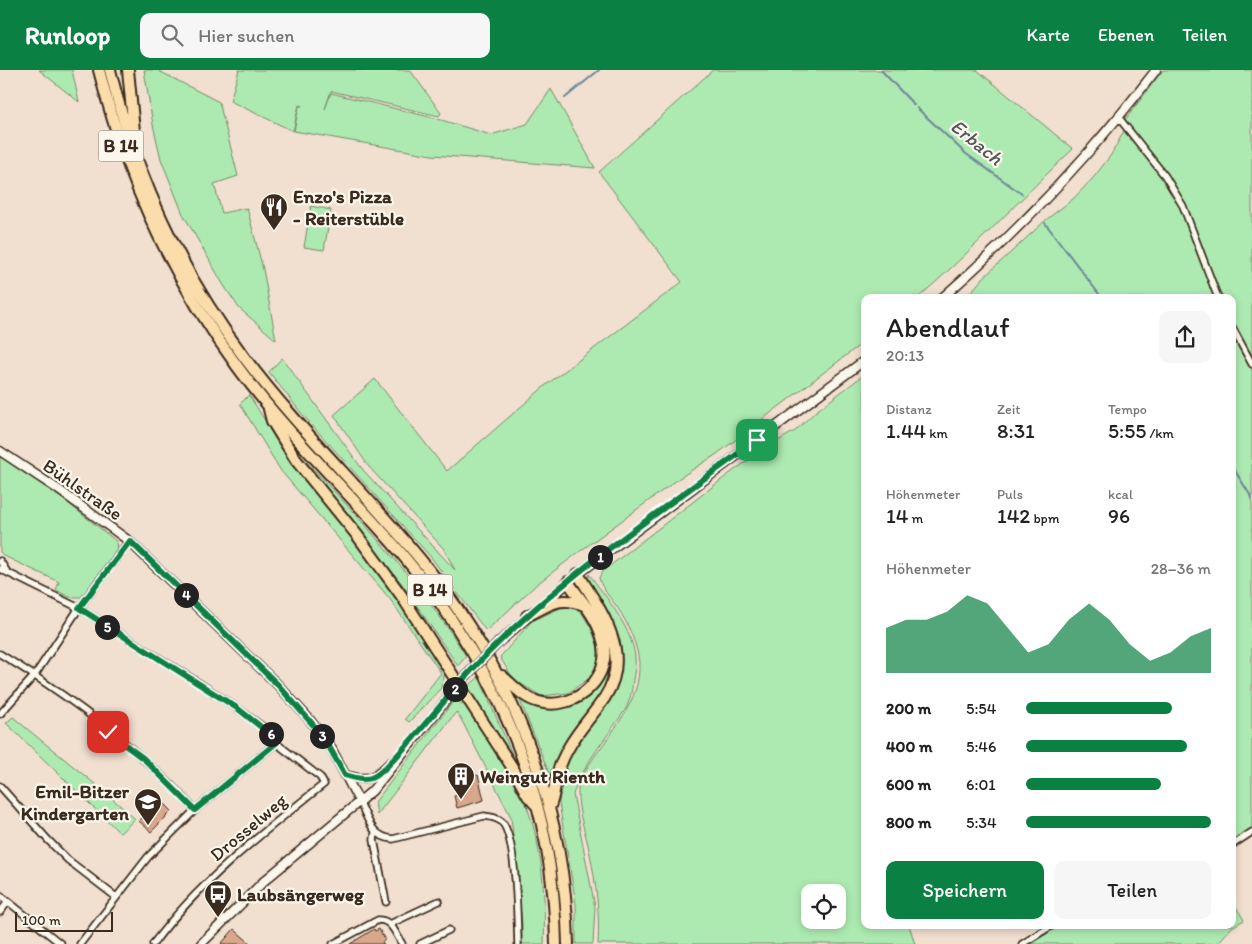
<!DOCTYPE html>
<html lang="de">
<head>
<meta charset="utf-8">
<style>
  :root { --surface:#fff; --page:#f6f6f6; --text:#222; --muted:#767676; --accent:#0b8043 }
  body { margin:0; font-family:Itim,sans-serif; background:var(--page); color:var(--text); height:100vh; display:flex; flex-direction:column; font-size:19px; white-space:nowrap }
  * { box-sizing:border-box; margin:0 }
  p { font-size:16px; color:var(--muted) }
  .icon { flex:none; width:28px; height:28px; fill:none; stroke:currentColor; stroke-width:2; stroke-linecap:round; stroke-linejoin:round }
  .map { position:relative; flex:1; overflow:hidden }
  .sheet { position:absolute; left:861px; top:224px; width:375px; height:635px; display:flex; flex-direction:column; background:var(--surface); border-radius:10px; box-shadow:0 2px 8px #0003 }
  .sheet>* { flex:none }
  .tools { position:absolute; left:801px; top:814px; display:grid; gap:10px }
  .tools a { display:grid; place-items:center; width:45px; height:45px; border-radius:10px; background:var(--surface); box-shadow:0 2px 8px #0003; font-size:25px }
  .scale { position:absolute; left:15px; bottom:12px; width:98px; box-sizing:border-box; padding-left:5px; border:2px solid #3b2a1e; border-top:0; font-size:14px; line-height:18px; white-space:nowrap; color:#3b2a1e; -webkit-text-stroke:4px #fbf7ec; paint-order:stroke }
  .pin { position:absolute; display:grid; place-items:center; width:42px; height:42px; color:#fff; margin:-21px; border-radius:10px; box-shadow:0 2px 8px #0006 }
  .km { position:absolute; width:25px; height:25px; margin:-12px; border-radius:50%; background:#222; color:#fff; font-size:14px; line-height:25px; text-align:center }
  .round { display:grid; place-items:center; flex:none; width:52px; height:52px; border-radius:10px; background:var(--page) }
  .summary { display:flex; align-items:center; justify-content:space-between; height:85px; padding:0 25px }
  h1 { font-size:28px; font-weight:600; line-height:38px }
  .stats { display:grid; grid-template-columns:repeat(3,1fr); gap:8px; height:85px; padding:5px 25px }
  .stats div { display:grid; align-content:center }
  .stats b { font-size:21px; font-weight:600 }
  .stats small { font-size:14px; font-weight:400 }
  .stats p { font-size:14px }
  .chart { height:140px; padding:10px 25px }
  .chart p { display:flex; justify-content:space-between }
  .chart svg { width:100%; height:90px; margin-top:5px; fill:var(--accent); opacity:.7 }
  .action { display:flex; gap:10px; margin-top:auto; padding:10px 25px }
  .action a { flex:1; height:58px; border-radius:10px; background:var(--accent); color:#fff; font-size:20px; font-weight:600; line-height:58px; text-align:center }
  .action a+a { background:var(--page); color:var(--text) }
  ul { padding:0 25px; list-style:none; font-size:16px }
  li { display:grid; grid-template-columns:80px 60px 1fr; align-items:center; height:38px }
  li i { height:12px; border-radius:6px; background:var(--accent) }
  header { display:flex; align-items:center; gap:30px; box-sizing:border-box; height:70px; padding:0 25px; background:var(--accent); color:#fff }
  header strong { font-size:24px }
  nav { display:flex; gap:28px; margin-inline-start:auto; font-size:18px }
  .search { width:350px; height:45px; background:var(--page); display:flex; align-items:center; gap:12px; box-sizing:border-box; padding:0 18px; border-radius:10px; color:var(--muted); font-size:19px }
  .map>svg:first-child { display:block }
</style>
</head>
<body>
<header>
<strong>Runloop</strong>
<div class="search"><svg class="icon" aria-label="search" viewBox="0 0 24 24"><circle cx="10" cy="10" r="6"/><path d="M15 15l6 6"/></svg>Hier suchen</div>
<nav><a>Karte</a><a>Ebenen</a><a>Teilen</a></nav>
</header>
<div class="map">
<svg width="1252" height="874" viewBox="0 0 1252 874">
  <rect width="100%" height="100%" fill="#f1dfcf"/>
  <filter id="ink" filterUnits="userSpaceOnUse"><feTurbulence type="fractalNoise" baseFrequency=".02" numOctaves="2"/><feDisplacementMap in="SourceGraphic" scale="10" xChannelSelector="R" yChannelSelector="G"/><feConvolveMatrix kernelMatrix="1 2 1 2 8 2 1 2 1" color-interpolation-filters="sRGB"/></filter>
  <g filter="url(#ink)">
    <!-- green -->
    <path fill="#adeab1" stroke="#748a68" fill-rule="evenodd" d="M39,0h33l7,32z
      M144,0h13l62,32 19,74 -24,8 8,29 25,-5 16,61 13,71 -37,-32 -16,-24 -40,-70 -22,-55 -8,-34z
      M239,0h171l31,43 -2,3 -108,-25 -6,18 6,-16 107,26 53,16 36,-11 24,-35 44,79 -163,-13 -138,-24 5,-25h3l-3,-1 -6,26 -63,-30z
      M713,0h264l96,79c-52,49 -100,101 -154,148l-54,1v43l-148,113 -36,23 -106,78 -38,29 -51,47 -56,-75 -128,-142 -33,-42 13,-14 81,112 92,100 -11,-21 -75,-82 -35,-52 41,-36 72,92 99,-86 136,-103 -83,-110z
      M1163,0h89v289l-19,-37 -1,-24 -12,-1 -35,-91 -57,-79 -3,-7z
      M1124,61l39,47 18,29 34,91h-254l11,-7 11,-13 64,-59 26,-20 21,-22 17,-22z
      M311,136l20,4 -7,40 -20,-3z
      M1232,263l20,37v459l-7,7 -13,7z
      M865,304v551h44l6,19h-317c2,-31 -2,-60 -8,-90 -4,-21 -13,-42 -12,-64 1,-11 10,-24 17,-34 21,-30 50,-61 43,-101 -3,-15 -11,-33 -19,-45 -7,-11 -17,-20 -20,-32l3,-6 127,-98 35,-25 31,-18 20,-19zM810,822h28v28h-28z
      M249,325l45,72 53,65 41,54 36,52 21,35 -4,15 -32,34 -4,-3 36,-46 -51,-74 -109,-128 -41,-67z
      M290,374c62,67 128,134 176,212l-8,10 -56,-82z
      M0,386l64,44 52,41 1,9 -36,47h-12l-13,-7 3,-8 -55,-26 -4,-4z
      M589,504c17,23 43,54 46,83 1,8 -1,16 -2,23 -1,11 -3,21 -8,30 -19,28 -40,52 -52,84l22,113 -2,37h-17v-40l-17,-101 4,-35 14,-28 35,-42 10,-33 -2,-26 -32,-57z
      M576,515l3,1 26,40 8,34 -8,29 -38,52 -16,37 -32,-80 28,11 32,-5 20,-18 9,-28z
      M567,535l13,5 11,18 6,16 2,14 -8,19 -23,16 -27,3 -28,-17 -13,-22 32,-36z
      M479,607l39,91 -52,-80z
      M459,632l6,4c16,25 36,50 51,77 26,47 30,108 28,161h-22v-20l-11,-107 -50,-98 -5,-7 -79,103 -2,-13 77,-99z
      M13,647c40,34 83,66 122,102l-15,14 -114,-110z
      M1233,832l11,18 -12,7 -15,17h-186l29,-19h172z"/>
    <g fill="none" stroke-linecap="round" stroke-linejoin="round">
      <!-- stream -->
      <path stroke="#6c8799" stroke-width="2" d="M881,0l33,35
        M565,28l34,-28
        M917,38l48,45 57,41
        M1045,153l57,75
        M1232,396l20,32"/>
    </g>
    <!-- building -->
    <path fill="#d9a78c" stroke="#3b2a1e" d="M478,705l6,25 -27,8 -3,-12 12,-3 -4,-13z
      M160,729l12,12 -21,21 -12,-11z
      M234,859l17,15h-30z
      M374,859l1,2 4,-2 6,11 -3,2 2,2h-34z"/>
    <g fill="none" stroke-linecap="round" stroke-linejoin="round">
      <!-- street casing -->
      <g stroke="#3b2a1e" stroke-width="9">
        <path id="street" d="M1119,48l46,58 18,30 35,92
          M1232,257l20,37
          M0,491l7,11
          M0,499l79,39 120,75 38,25 34,25 5,10 44,34 4,7c-62,49 -124,97 -171,160
          M0,584c71,43 139,95 195,156
          M0,644l35,-39 44,-67 50,-67
          M0,716l48,54 20,20 48,37
          M360,733c9,18 12,34 33,36l91,-23c7,1 12,1 18,6 15,17 15,98 16,122
          M375,763l-1,7 12,62
          M1232,775l20,-13
          M0,825l61,49
          M0,842l8,-10
          M390,854l49,-23
          M80,874l68,-87 47,-47 81,-67
          M333,874l45,-24c13,-1 18,14 24,24
          M420,874l29,-14
          M1022,874l31,-19"/>
      </g>
      <!-- secondary casing -->
      <g stroke="#3b2a1e" stroke-width="11">
        <path id="secondary" d="M942,228c79,-69 150,-145 214,-228
          M0,381l59,39 70,51 149,144 31,34 21,27 30,57
          M499,572l79,-68 287,-214
          M345,705c23,7 29,4 47,-14
          M201,874l63,-63 108,-90 94,-115"/>
      </g>
      <!-- highway casing -->
      <g stroke="#3b2a1e" stroke-width="14">
        <path id="highway" d="M99,0c27,108 72,206 138,296 49,67 110,124 164,187 95,112 153,242 155,391
          M110,0c25,103 70,202 134,287 54,72 119,133 176,202 90,109 145,243 148,385
          M128,0l7,71
          M269,339l3,12 24,39 61,75 44,60 111,172 16,29 7,8
          M527,546c23,-11 32,-21 57,-11
          M502,606c12,10 21,22 37,26 38,10 76,-27 63,-65 -6,-21 -22,-38 -34,-55
          M549,738c5,-9 5,-19 7,-29 3,-12 7,-22 13,-32 10,-18 25,-33 36,-50 28,-44 -4,-86 -27,-123"/>
      </g>
      <!-- street -->
      <use href="#street" stroke="#fbf7ec" stroke-width="5.5"/>
      <!-- secondary -->
      <use href="#secondary" stroke="#fbf7ec" stroke-width="8"/>
      <!-- highway -->
      <use href="#highway" stroke="#fbddab" stroke-width="10"/>
      <!-- secondary-bridge casing -->
      <g stroke="#3b2a1e" stroke-width="11" stroke-linecap="butt">
        <path id="secondary-bridge" d="M466,606l33,-34"/>
      </g>
      <!-- secondary-bridge -->
      <use href="#secondary-bridge" stroke="#fbf7ec" stroke-width="8"/>
    </g>
  </g>
  <g fill="none" stroke-linecap="round" stroke-linejoin="round" filter="url(#ink)">
    <!-- route casing -->
    <g stroke="#fff" stroke-width="10">
      <path id="route" d="M108,662l36,27 51,51 81,-67 -6,-9 -33,-26 -158,-100 51,-67 148,144 45,51 22,39c7,2 17,6 26,3 9,-3 16,-12 23,-19 25,-26 47,-55 72,-83 84,-92 191,-162 291,-236"/>
    </g>
    <!-- route -->
    <use href="#route" stroke="#0b8043" stroke-width="6"/>
  </g>
  <!-- icons -->
  <defs>
    <g id="restaurant-pin" transform="scale(1.4375)"><path d="M0 17L-7.5 6A9.5 9.5 0 1 1 7.5 6Z" fill="#3b2a1e" stroke="#fbf7ec"/><path d="M-5-6h1v4h1v-4h1v4h1v-4h1v5L-1.5 .5V6h-2V.5L-5-1ZM5-6V6H3V1.5H1.5Q1.5-4 5-6Z" fill="#fff"/></g>
    <g id="building-pin" transform="scale(1.4375)"><path d="M0 17L-7.5 6A9.5 9.5 0 1 1 7.5 6Z" fill="#3b2a1e" stroke="#fbf7ec"/><path d="M-4-6H4V6H1V3H-1V6H-4ZM-2.5-4.3h1.7v1.8h-1.7ZM.8-4.3h1.7v1.8H.8ZM-2.5-1h1.7V.8h-1.7ZM.8-1h1.7V.8H.8Z" fill="#fff"/></g>
    <g id="school-pin" transform="scale(1.4375)"><path d="M0 17L-7.5 6A9.5 9.5 0 1 1 7.5 6Z" fill="#3b2a1e" stroke="#fbf7ec"/><path d="M0-5L7-2L0 1L-7-2ZM-4 1L0 2.5L4 1V4Q0 6-4 4Z" fill="#fff"/></g>
    <g id="bus-pin" transform="scale(1.4375)"><path d="M0 17L-7.5 6A9.5 9.5 0 1 1 7.5 6Z" fill="#3b2a1e" stroke="#fbf7ec"/><path d="M-5-6H5V4H4V6H2V4H-2V6H-4V4H-5ZM-3.5-4V0h7V-4ZM-3.5 1.2v1.5H-2V1.2ZM2 1.2v1.5H3.5V1.2Z" fill="#fff"/></g>
  </defs>
  <g fill-rule="evenodd">
    <use href="#restaurant-pin" x="274" y="137"/>
    <use href="#building-pin" x="461" y="706"/>
    <use href="#school-pin" x="148" y="732"/>
    <use href="#bus-pin" x="218" y="824"/>
  </g>
  <g text-anchor="middle" stroke-width="4.5" stroke-linejoin="round" paint-order="stroke">
    <!-- shield labels -->
    <g fill="#fbf7ec" stroke="#75685c" stroke-width="1">
      <rect x="98.5" y="60.5" width="45" height="31" rx="4"/>
      <rect x="407.5" y="504.5" width="45" height="31" rx="4"/>
    </g>
    <g font-size="18" font-weight="bold" fill="#3b2a1e">
      <text x="121" y="82">B 14</text>
      <text x="430" y="526">B 14</text>
    </g>
    <!-- poi labels -->
    <g font-size="19" font-weight="bold" fill="#3b2a1e" stroke="#fbf7ec" text-anchor="start">
      <text x="293" y="133">Enzo's Pizza<tspan x="293" dy="22">- Reiterstüble</tspan></text>
      <text x="480" y="713">Weingut Rienth</text>
      <text x="129" y="728" text-anchor="end">Emil-Bitzer<tspan x="129" dy="22">Kindergarten</tspan></text>
      <text x="237" y="831">Laubsängerweg</text>
    </g>
    <!-- street labels -->
    <g font-size="19" fill="#3b2a1e" stroke="#fbf7ec">
      <text transform="translate(83 419) rotate(35)" y="7">Bühlstraße</text>
      <text transform="translate(248 757) rotate(-40)" y="7">Drosselweg</text>
    </g>
    <!-- water labels -->
    <g font-size="20" font-style="italic" fill="#53585c" stroke="#fbf7ec">
      <text transform="translate(977 72) rotate(39)" y="7">Erbach</text>
    </g>
  </g>
</svg>
<div class="tools">
<a><svg class="icon" aria-label="locate" viewBox="0 0 24 24"><circle cx="12" cy="12" r="6"/><path d="M12 2v4M12 18v4M2 12h4M18 12h4"/></svg></a>
</div>
<div class="scale">100 m</div>
<div class="pin" style="left:757px;top:370px;background:#1e9e55"><svg class="icon" aria-label="arrive" viewBox="0 0 24 24"><path d="M6 21V4h12l-3 4 3 4H6"/></svg></div>
<div class="pin" style="left:108px;top:662px;background:#d93025"><svg class="icon" aria-label="check" viewBox="0 0 24 24"><path d="M5 12l5 5 9-10"/></svg></div>
<b class="km" style="left:600px;top:487px">1</b>
<b class="km" style="left:455px;top:619px">2</b>
<b class="km" style="left:322px;top:666px">3</b>
<b class="km" style="left:186px;top:525px">4</b>
<b class="km" style="left:107px;top:557px">5</b>
<b class="km" style="left:271px;top:664px">6</b>
<section class="sheet">
<div class="summary"><div><h1>Abendlauf</h1><p>20:13</p></div><a class="round"><svg class="icon" aria-label="share" viewBox="0 0 24 24"><path d="M12 15V3M7 8l5-5 5 5M5 13v7h14v-7"/></svg></a></div>
<div class="stats">
<div><p>Distanz</p><b>1.44<small> km</small></b></div>
<div><p>Zeit</p><b>8:31</b></div>
<div><p>Tempo</p><b>5:55<small> /km</small></b></div>
</div>
<div class="stats">
<div><p>Höhenmeter</p><b>14<small> m</small></b></div>
<div><p>Puls</p><b>142<small> bpm</small></b></div>
<div><p>kcal</p><b>96</b></div>
</div>
<div class="chart"><p><span>Höhenmeter</span>28–36 m</p>
<svg viewBox="0 0 160 44" preserveAspectRatio="none"><path d="M0 44V22L10 18L20 18L30 14L40 6L50 10L60 22L70 34L80 30L90 18L100 10L110 18L120 30L130 38L140 34L150 26L160 22V44z"/></svg>
</div>
<ul>
<li><b>200 m</b>5:54<i style="width:79%"></i></li>
<li><b>400 m</b>5:46<i style="width:87%"></i></li>
<li><b>600 m</b>6:01<i style="width:73%"></i></li>
<li><b>800 m</b>5:34<i style="width:100%"></i></li>
</ul>
<div class="action"><a>Speichern</a><a>Teilen</a></div>
</section>
</div>
</body>
</html>
